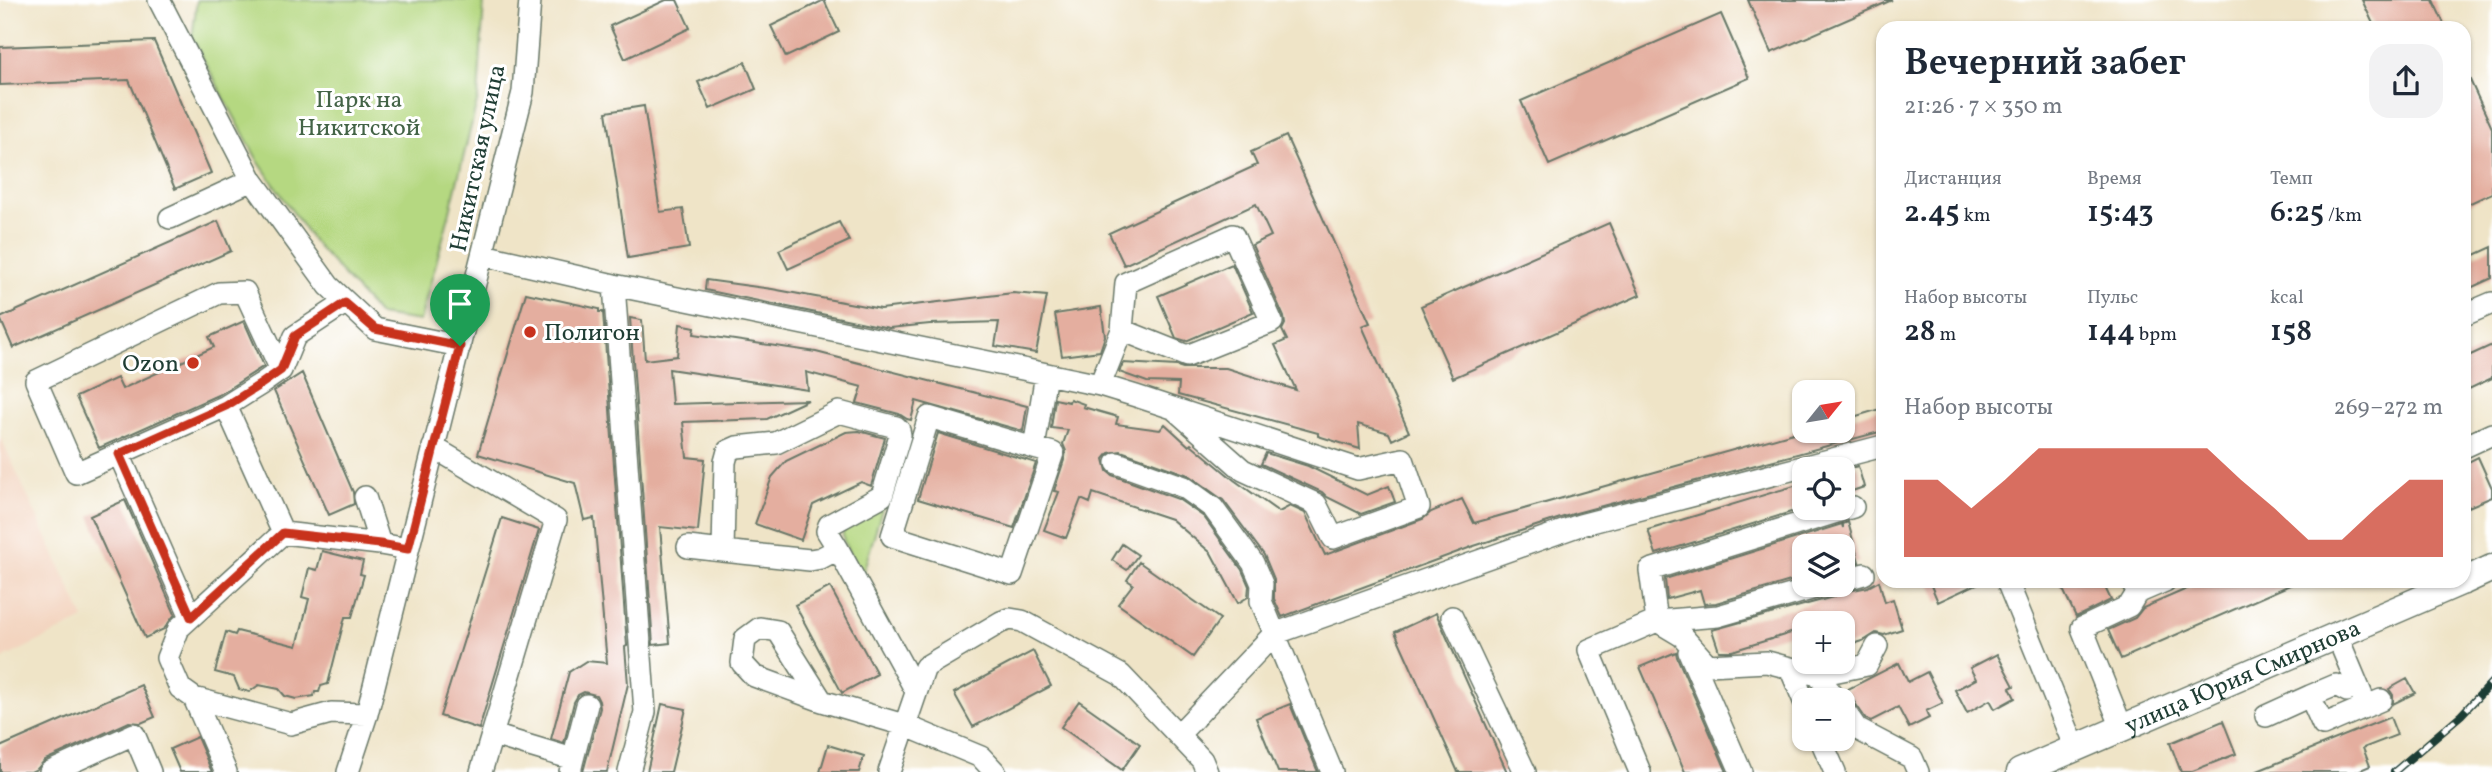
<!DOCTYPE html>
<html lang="ru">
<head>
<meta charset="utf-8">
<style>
  :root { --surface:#fff; --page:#f2f2f3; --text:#1f2937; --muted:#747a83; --accent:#c8321e }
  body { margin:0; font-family:Vollkorn,serif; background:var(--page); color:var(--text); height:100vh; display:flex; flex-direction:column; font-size:26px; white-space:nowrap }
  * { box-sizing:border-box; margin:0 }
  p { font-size:23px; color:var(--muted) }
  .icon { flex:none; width:38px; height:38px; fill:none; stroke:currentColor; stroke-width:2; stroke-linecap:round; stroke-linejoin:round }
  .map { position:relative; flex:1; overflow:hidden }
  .panel { position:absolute; left:1876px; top:21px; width:595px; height:567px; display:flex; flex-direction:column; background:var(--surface); border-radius:21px; box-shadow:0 2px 5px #0004 }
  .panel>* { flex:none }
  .needle { width:46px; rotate:60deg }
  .controls { position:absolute; left:1792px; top:380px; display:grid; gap:14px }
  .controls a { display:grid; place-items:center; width:63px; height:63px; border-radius:14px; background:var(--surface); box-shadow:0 2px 5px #0004; font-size:35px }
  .pin { position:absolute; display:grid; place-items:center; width:60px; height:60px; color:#fff; margin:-72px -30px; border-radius:50% 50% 50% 0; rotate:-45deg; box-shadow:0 0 7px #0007 }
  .pin .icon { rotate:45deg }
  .round { display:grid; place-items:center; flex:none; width:74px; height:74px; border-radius:21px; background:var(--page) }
  .head { display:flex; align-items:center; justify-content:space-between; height:119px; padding:0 28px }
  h1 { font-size:38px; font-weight:600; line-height:52px }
  .stats { display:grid; grid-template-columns:repeat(3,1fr); gap:10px; height:119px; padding:7px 28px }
  .stats div { display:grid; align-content:center }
  .stats b { font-size:30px; font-weight:600 }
  .stats small { font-size:19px; font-weight:400 }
  .stats p { font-size:19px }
  .chart { height:196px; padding:14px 28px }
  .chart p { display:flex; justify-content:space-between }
  .chart svg { width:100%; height:126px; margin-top:7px; fill:var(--accent); opacity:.7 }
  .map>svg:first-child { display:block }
</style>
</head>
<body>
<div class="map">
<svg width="2492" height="772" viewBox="0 0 2492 772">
  <rect width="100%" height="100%" fill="#fff"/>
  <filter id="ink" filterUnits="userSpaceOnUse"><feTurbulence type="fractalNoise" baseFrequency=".0143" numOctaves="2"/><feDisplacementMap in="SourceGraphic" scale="14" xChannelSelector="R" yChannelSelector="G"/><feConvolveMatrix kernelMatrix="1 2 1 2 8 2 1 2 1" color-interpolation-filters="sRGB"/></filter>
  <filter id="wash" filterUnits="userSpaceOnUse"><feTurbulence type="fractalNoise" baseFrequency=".00686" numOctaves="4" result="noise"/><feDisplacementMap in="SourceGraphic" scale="28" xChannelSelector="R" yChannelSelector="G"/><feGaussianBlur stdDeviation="1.57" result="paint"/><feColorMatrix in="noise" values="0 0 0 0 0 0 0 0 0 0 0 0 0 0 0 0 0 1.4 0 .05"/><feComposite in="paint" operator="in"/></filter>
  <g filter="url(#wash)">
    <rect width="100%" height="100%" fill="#efe4c7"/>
    <!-- built -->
    <path fill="#f3d4bf" d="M0,436l84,183 -84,41z"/>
    <!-- green -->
    <path fill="#b5d881" stroke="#6a8a5a" stroke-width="2" d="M197,0h287l-6,98 -32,129 -26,94 -41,-6 -67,-75 -54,-79 -66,-123z
      M884,503l-22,73c-29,-51 -28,-45 22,-73z"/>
    <g id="blocks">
      <!-- building -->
      <path fill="#e4ae9f" d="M666,0h11l13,28 -65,31 -15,-33z
        M824,0l15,32 -53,25 -15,-31z
        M1748,0h144l-121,53z
        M2362,0h71l13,28h-71z
        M1721,14l28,64 -200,87 -28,-64z
        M154,41l57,132 -36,16 -46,-109 -129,5v-38z
        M745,62l11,27 -46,20 -12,-27z
        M2464,67l28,61v65l-28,13z
        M644,106l16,106 23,-3 6,39 -61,10 -22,-146z
        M1286,136l84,187 -8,3 47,106 -17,8 -3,-7 -31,-9 2,25 -42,-13v-3l-140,-38 1,-12 -32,-1 -28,-10 4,-9 54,3 6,2h43l70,22 -21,-45 12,-5 -5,-10 3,-6 -1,-7 -32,-72 19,-9 -15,-32 -132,61 -15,-32 148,-68 -6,-13z
        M218,221l13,30 -218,97 -13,-30z
        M839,222l10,19 -61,28 -9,-19z
        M1609,223l31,72 -187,83 -32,-72z
        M2492,247v31l-28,13v-31z
        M1232,264l21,48 -67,29 -10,-3 -18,-42z
        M706,280l66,9 109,20 132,-16 34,3 -11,57 -41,-7 4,-24 -69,2 -41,4 -184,-38z
        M526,293l73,16v3h4l24,334 -2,1 3,37 -21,88h-24l17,-64 -1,-7 -3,-6 -12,-3 -6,3 -4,7 -10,41 -13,-4 18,-67 17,-11 21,2 -13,-145 -10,2 -9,-37 -97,-29z
        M1101,307l4,29 -5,15 -38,5 -7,-42z
        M630,318l12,2 3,40 32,-4 3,-32 15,3 -1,7 122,18 211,54 -4,25 -107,-30 -5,19 -4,-1 -8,-5 -42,-11 5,-16 -56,-15 2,18 -139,-21 3,35 136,-4 -41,19 -84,3 4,35 18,2 -7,72 -38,-4 10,116 -17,2z
        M244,321l20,45 -44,28 -121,54 -23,-51 41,-19 5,11 92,-42 -5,-10z
        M2492,345v33l-23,11 -5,-9v-22z
        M302,373l51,119 1,12 -25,11 -55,-124z
        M1055,399l14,3 1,-3 14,5 -1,3 35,10 -2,7 44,6 5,-6 24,22 2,-2 43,36 45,32 11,-6 15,7 20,42 98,-36 8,-7 31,-13 12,24 330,-93h39v-10l40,-12v23l-307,82 -102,33 -192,71 -8,-18v-20l-10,-24 -41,-55 -35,-25 -67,-24 -12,2 -5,6 3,12 5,4 66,24 26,18 38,53 7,16 -1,11 -10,6 -27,-50 -40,-34 -78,-26 -3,10 -9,-4 -15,39 -22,-8 15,-38 -5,-1 11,-34 1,-6 -3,-7 5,-14 -17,-2z
        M859,431l26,7 -14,48 -10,-4 -48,23 -12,35 -46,-16 17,-47 14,-16 60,-29z
        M938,433l98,30 -22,65 -96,-29z
        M1266,453l42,13 59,29 22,-9 6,16 -34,12 -34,-17 -5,-5 -61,-28z
        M2478,457l14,31v9l-28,12v-45z
        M1858,466l6,21 -21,7v-24z
        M1804,483v25l-148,46 -8,-24z
        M125,500l50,114 -11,15 -19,9 -55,-122z
        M502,518l37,12 -60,199 -39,-13z
        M1848,522l11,40 -16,4v-20h-39v31l-88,26 -12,1 -4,-14 -33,9 -2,-20 177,-55 1,4v-4z
        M1122,544l16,11 -11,15 -15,-10z
        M322,551l41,10 -3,13 4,1 -12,42h-7l-17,67 -7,2 -2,6h-4l-1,4 -18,3 -11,-3 -6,-7 -20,-4 -10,7 -10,-3 -5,-12 -19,-5 11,-40 9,3 2,-4 60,15 12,-47 -7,-2 7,-29 8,2z
        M1139,562l81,57 -27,38 -75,-53 15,-20 -6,-4z
        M1879,581l6,21 8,-3 9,30 -18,6 -8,-2 -11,7 -22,7v-24h-39v6l-72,22h-13l-7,-21 121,-33 6,-4 29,-6z
        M1929,581h54l-45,21z
        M2059,581h43l9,19 -35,17z
        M2205,581h94l-178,78 -13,-29 27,-12 8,-10z
        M830,587l47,87 -35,19 -47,-88z
        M1436,613l71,159h-49l-63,-140z
        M1033,651l18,35 -78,41 -19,-34z
        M1676,652l1,5 50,115h-42l-45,-105z
        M1997,654l17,32 -4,2 5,10 -20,11 -5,-9 -23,13 -12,-23 21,-11 -6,-11z
        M1899,663l9,19 19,-10 16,31 -17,8 3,7 -20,10 -11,-21 -27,14 -5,-2 -20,-29z
        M2407,679l8,14 -22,11v-9l-4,-6z
        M141,685l14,32 -14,6 -12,-1 -84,38 -8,9 -6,3h-31v-25z
        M1079,701l61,43 -18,26 -61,-43z
        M662,704l24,5 -15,63h-24z
        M1290,704l28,68h-40l-22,-54z
        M2390,717l7,18 -34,13 7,18 -14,6h-101z
        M2223,721l13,33 -46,18h-9l-11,-29z
        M197,737l15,35h-32l-10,-23z
        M828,745l36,11 -5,16h-39z"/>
    </g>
  </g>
  <g filter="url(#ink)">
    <use href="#blocks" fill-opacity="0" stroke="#687767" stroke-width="2"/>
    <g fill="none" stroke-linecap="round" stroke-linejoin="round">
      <!-- minor casing -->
      <g stroke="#687767" stroke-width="24">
        <path id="minor" d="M159,0l93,180 77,106 46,43 85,17
          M170,218l82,-38
          M483,255l131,30 486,100 36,11 222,73 45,-10 16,48 -86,31 -17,-34 -73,-34 -69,-61
          M614,285l31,427 -16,60
          M2464,315l28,-12
          M281,370l-36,-78 -26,1 -183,88 40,92 150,-67 35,-22 20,-14 14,-34 50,-33
          M1100,385l22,-55 4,-47 107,-48 39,87 -85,34 -65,-26
          M226,406l57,127
          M433,447l123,73 -75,252
          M2464,447l28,-13
          M1034,448l-105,-31 -37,119 120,38 41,-121 -19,-5 12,-74
          M119,454l72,163
          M1117,463l67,24 29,21 40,55 9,21 -1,17 71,171
          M365,497l15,47
          M688,547l35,4
          M838,549l-17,9 -11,2 -87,-9 2,-89 3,-11 9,-4 39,-4 63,-31 57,15 3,3 1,5 -18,61 -53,29 -2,6 11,18 78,142
          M1843,580l21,-6
          M2007,581l68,167
          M2132,581l5,12 28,-12
          M1452,617l73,155
          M1657,621l25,15 26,29 59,-3 51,13 18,25
          M1657,621l61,-5 111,-32
          M2337,636l26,62
          M1689,652l52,120
          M1790,668l14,33
          M1818,675l49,-10 10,-19
          M2358,686l-11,5 -11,-6 -26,11 13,29 58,-25
          M194,698l97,26 40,-11 36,1
          M822,701l-68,-25 -12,-13 3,-24 15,-11 18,3 44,70 82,24 77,32 14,15
          M1843,709l14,20 55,29 6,14
          M2266,716l44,-20
          M2122,728l-40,-100 47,-22 8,-13
          M493,735l80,24 -3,13
          M1178,735l96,-101 306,-109 303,-79
          M1820,738l15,34
          M573,759l14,-54
          M50,772l84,-38 16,38
          M226,772l-32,-74 -14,-10 -13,-30 12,-30 104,-95 97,11 28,5
          M348,772l19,-58 156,-622 7,-92
          M889,772l36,-105 76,-45 9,-3 12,2 99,54 81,85 5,12
          M1640,772l-51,-122 68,-29 -7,-51 203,-63"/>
      </g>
      <!-- major casing -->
      <g stroke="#687767" stroke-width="29">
        <g id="major">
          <path d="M2464,581l28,-13"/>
          <path id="s1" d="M2020,772l443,-191"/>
        </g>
      </g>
      <!-- minor -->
      <use href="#minor" stroke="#fff" stroke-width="21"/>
      <!-- major -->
      <use href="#major" stroke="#fff" stroke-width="26"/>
      <!-- rail casing -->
      <g stroke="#1f3d34" stroke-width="8">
        <path id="rail" d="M2394,772l67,-57 31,-33"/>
      </g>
      <!-- rail -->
      <use href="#rail" stroke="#fff" stroke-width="5" stroke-dasharray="16" stroke-linecap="butt"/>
    </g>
  </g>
  <g fill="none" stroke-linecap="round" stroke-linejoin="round" filter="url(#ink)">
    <!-- route casing -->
    <g stroke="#fff" stroke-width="14">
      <path id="route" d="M345,303l30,26 85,17 -52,203 -28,-5 -97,-11 -92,84 -72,-163 107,-48 35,-22 20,-14 14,-34z"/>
    </g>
    <!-- route -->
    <use href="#route" stroke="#c8321e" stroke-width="9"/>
  </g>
  <!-- markers -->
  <g fill="#c8321e" stroke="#fff" stroke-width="2.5">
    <circle cx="530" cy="332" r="7"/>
    <circle cx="193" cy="363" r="7"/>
  </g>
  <g text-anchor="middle" stroke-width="6" stroke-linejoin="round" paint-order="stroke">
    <!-- park labels -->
    <g font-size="24" fill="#446447" stroke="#fff">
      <text x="359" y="107">Парк на<tspan x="359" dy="28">Никитской</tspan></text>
    </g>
    <!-- street labels -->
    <g font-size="24" fill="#1f3d34" stroke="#fff">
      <text transform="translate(477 158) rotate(-78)" y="8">Никитская улица</text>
      <text dy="8" stroke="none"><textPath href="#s1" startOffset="242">улица Юрия Смирнова</textPath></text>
    </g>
    <!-- poi labels -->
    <g font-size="24" fill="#1f3d34" stroke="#fff" text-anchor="start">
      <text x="544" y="340">Полигон</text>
      <text x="179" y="371" text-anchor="end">Ozon</text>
    </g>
  </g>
</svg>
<div class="controls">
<a><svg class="needle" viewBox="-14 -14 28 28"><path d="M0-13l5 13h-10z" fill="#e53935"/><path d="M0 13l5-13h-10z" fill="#747a83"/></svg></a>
<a><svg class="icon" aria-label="locate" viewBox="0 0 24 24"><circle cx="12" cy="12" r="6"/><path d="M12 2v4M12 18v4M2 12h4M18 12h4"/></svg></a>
<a><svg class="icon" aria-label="layers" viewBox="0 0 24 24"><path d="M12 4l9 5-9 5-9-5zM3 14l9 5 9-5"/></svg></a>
<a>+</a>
<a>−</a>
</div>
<div class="pin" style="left:460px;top:346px;background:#1e9e55"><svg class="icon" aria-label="arrive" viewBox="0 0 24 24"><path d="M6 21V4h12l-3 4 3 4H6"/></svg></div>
<section class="panel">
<div class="head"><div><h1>Вечерний забег</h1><p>21:26 · 7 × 350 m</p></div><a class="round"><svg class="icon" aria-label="share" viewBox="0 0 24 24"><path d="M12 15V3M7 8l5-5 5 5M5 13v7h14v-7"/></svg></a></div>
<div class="stats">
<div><p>Дистанция</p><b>2.45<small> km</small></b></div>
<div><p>Время</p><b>15:43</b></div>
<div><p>Темп</p><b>6:25<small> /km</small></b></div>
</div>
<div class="stats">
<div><p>Набор высоты</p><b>28<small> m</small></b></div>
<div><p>Пульс</p><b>144<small> bpm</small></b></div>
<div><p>kcal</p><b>158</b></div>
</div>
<div class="chart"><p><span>Набор высоты</span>269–272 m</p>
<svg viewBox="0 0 160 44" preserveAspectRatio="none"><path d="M0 44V17L10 17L20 27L30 17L40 6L50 6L60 6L70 6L80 6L90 6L100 17L110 27L120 38L130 38L140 27L150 17L160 17V44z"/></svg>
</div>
</section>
</div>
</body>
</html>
